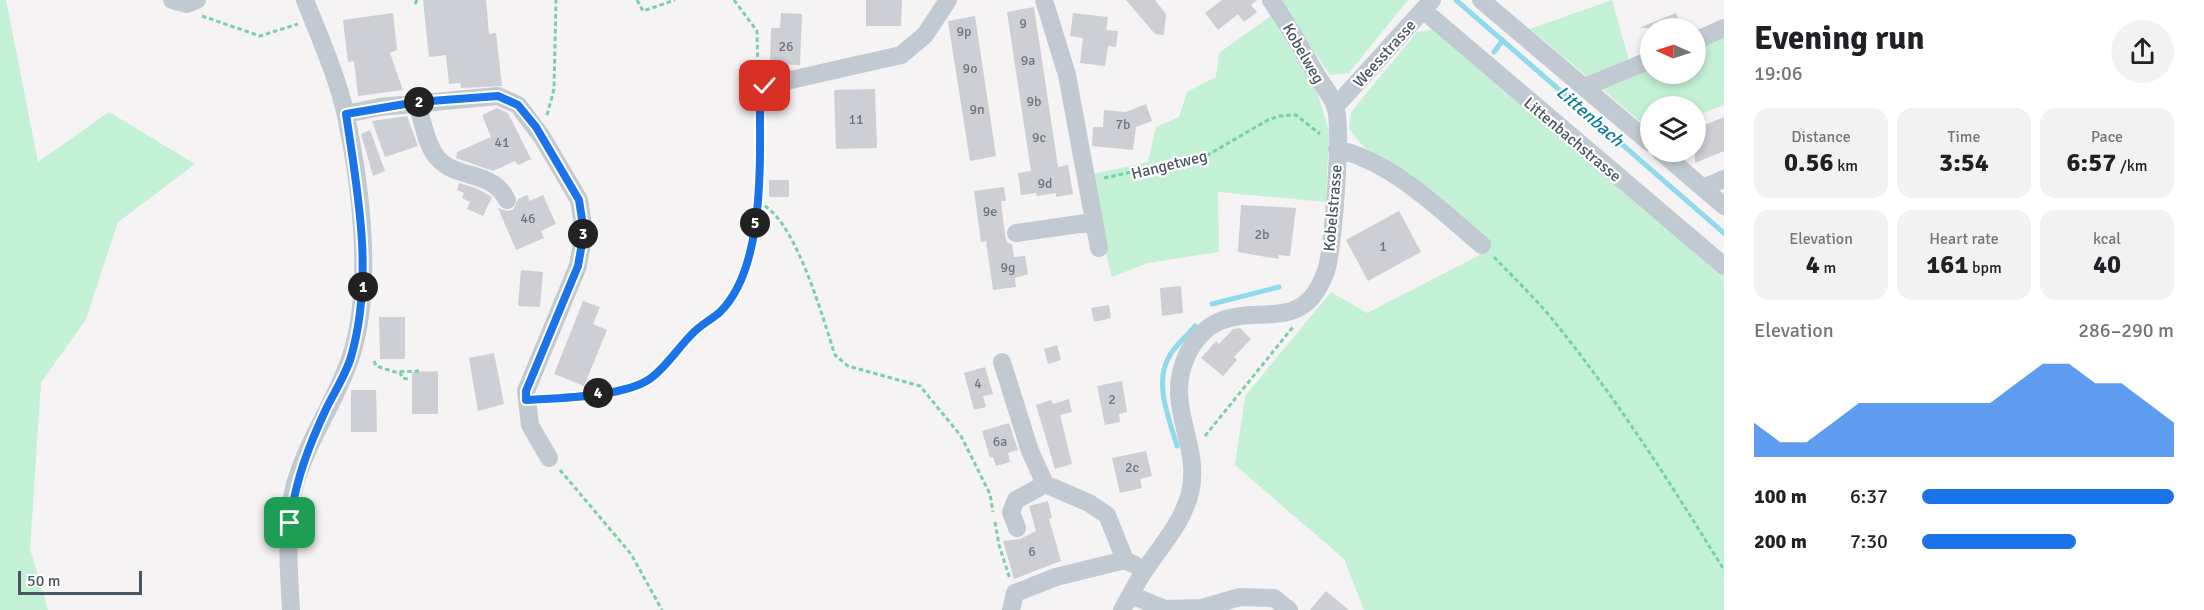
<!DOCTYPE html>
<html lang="en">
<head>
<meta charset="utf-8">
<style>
  :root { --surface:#fff; --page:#f2f2f2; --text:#202124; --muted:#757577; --accent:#1a73e8 }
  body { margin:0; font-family:Signika,sans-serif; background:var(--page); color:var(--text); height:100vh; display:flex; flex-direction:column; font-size:22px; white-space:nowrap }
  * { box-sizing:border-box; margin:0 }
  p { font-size:20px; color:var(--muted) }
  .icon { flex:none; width:33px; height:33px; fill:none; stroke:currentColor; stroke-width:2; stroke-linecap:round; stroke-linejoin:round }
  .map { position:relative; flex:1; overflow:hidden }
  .details { display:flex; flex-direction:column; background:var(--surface); width:480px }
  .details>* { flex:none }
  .needle { width:39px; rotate:273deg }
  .tools { position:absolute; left:1640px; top:18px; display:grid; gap:12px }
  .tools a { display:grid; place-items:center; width:66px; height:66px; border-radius:50%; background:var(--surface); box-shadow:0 3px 9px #0003; font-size:30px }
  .scale { position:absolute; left:18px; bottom:15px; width:124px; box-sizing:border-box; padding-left:6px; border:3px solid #4a5661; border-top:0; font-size:16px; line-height:21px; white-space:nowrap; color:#4a5661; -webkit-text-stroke:4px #fff; paint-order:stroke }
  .pin { position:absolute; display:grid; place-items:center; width:51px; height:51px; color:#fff; margin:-26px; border-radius:12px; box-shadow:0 3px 9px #0006 }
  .km { position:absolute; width:30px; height:30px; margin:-15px; border-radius:50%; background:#222; color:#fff; font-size:16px; line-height:30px; text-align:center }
  .round { display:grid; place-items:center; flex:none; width:63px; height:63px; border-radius:32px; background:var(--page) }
  .summary { display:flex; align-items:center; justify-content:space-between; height:102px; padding:0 30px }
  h1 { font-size:33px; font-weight:700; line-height:45px }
  .metrics { display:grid; grid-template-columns:repeat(3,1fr); gap:9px; height:102px; padding:6px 30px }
  .metrics div { display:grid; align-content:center; border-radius:15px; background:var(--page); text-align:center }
  .metrics b { font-size:26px; font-weight:700 }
  .metrics small { font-size:16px; font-weight:400 }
  .metrics p { font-size:16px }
  .chart { height:168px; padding:12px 30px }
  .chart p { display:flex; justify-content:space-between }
  .chart svg { width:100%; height:108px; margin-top:6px; fill:var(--accent); opacity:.7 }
  ul { padding:0 30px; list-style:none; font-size:20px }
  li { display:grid; grid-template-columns:96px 72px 1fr; align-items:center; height:45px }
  li i { height:15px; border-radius:8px; background:var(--accent) }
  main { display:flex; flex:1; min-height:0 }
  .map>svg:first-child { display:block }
</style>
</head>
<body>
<main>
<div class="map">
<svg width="1724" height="610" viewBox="0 0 1724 610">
  <rect width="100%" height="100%" fill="#f5f3f3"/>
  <!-- green -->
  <path fill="#c3f1d5" d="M0,0h6l32,162 71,-50 86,52 -77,58 -32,97 -45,64 -11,166 18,61h-48z
    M1279,0h129l-59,73 -19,2z
    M1612,0l19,68 -42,10 -59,-49z
    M1271,16l46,76 12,39 -3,71 -108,-10 1,60 -72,11 -35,14 -11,-42 -9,-61 56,-12 8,-35 23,-10 8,-25 29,-15 3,-24z
    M1435,29l289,247v334h-360l-20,-51 -109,-94 10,-69 86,-104 36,21 113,-58 7,-14 -55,-45 -68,-49 -15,-18 2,-17 66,-80z
    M1724,38v67l-29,11v-10h-45v24l-50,-43 50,-20v7h45v-25z"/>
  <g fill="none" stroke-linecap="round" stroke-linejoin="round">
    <!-- stream -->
    <path stroke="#90daee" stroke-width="5" d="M1456,0l268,233
      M1494,52l9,-12
      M1212,304l67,-17
      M1177,446c-8,-28 -24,-64 -7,-91 6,-11 18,-19 25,-29"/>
  </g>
  <!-- building -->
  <path fill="#cdcfd5" d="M423,0h63l3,34 7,-1 6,53 -41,2 -1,-5 -11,1 -3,-29 -17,2z
    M866,0h36l-1,26h-35z
    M1126,0h29l11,14 -2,21 -9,-1z
    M1222,0h35l-6,5 6,7 -13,10 -6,-8 -20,16 -13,-17z
    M1034,7l24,160 10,-2 5,29 -17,3v-4l-19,3 -1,-3 -15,2 -3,-22 13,-2 -24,-159z
    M393,13l4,37 -7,3 13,37 -45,6 -4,-35 -6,1 -5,-42z
    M781,13l21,1 -2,51 -30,-1 1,-36h9z
    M1073,13l35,4 -2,13 12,1 -2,16 -8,-1 -3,20 -25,-3 3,-25 -13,-2z
    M1676,13l6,15h-43z
    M975,16l21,140 -26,5 -22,-140z
    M875,89l2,59 -41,1 -2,-59z
    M1146,104l6,17 -16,6 -3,23 -41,-4 1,-19h10l1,-17 22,2z
    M497,108l11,5 23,46 -13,6 -3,-4 -22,10 -37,-13 1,-6 34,-15 -9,-22z
    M407,116l11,30 -33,11 -13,-36z
    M1724,117v34l-29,12v-34z
    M370,130l15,41 -12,5 -12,-42z
    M769,180h20v17h-20z
    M459,183l19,6 14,8 -9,19 -16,-7 3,-7 -8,-4 2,-5 -7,-3z
    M1004,187l2,14h-5l4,34 2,8 5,1 2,13 11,-1 3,18 -13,4 1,9 -23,3 -7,-49 -5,1 -7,-51z
    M527,195l3,6 13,-6 13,29 -15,7 3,7 -28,12 -18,-42 9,3 6,-1 5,-11z
    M1241,205l55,3 -6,48 -11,-1 -1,4 -40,-7z
    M1399,211l22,41 -53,29 -22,-41z
    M521,270l22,2 -3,35 -22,-1z
    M1181,286l2,27 -21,3 -2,-28z
    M583,301l17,6 -7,17 14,6 -23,56 -30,-12z
    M1109,305l2,13 -17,4 -3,-14z
    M379,317h26v42h-25z
    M1240,328l11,11 -17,18 3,3 -14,16 -22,-18 15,-17 3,3 14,-15z
    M1057,345l4,15 -13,4 -4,-15z
    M494,353l10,51 -26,7 -9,-53z
    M985,367l8,27 -10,2 3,11 -12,3 -10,-37z
    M438,371v43h-26v-42z
    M1122,381l5,31 -8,2 1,8 -15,3 -8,-39z
    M351,390h25l1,42h-26z
    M1069,399l3,13 -12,3 12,49 -17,5 -19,-64 15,-5 2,4z
    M1009,423l9,27 -10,3 2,9 -14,4 -3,-9 -3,1 -8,-27z
    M1146,451l6,25 -12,3 2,9 -22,5 -8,-35z
    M1048,501l4,17 -3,1 12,42 -47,18 -11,-38 17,-2 16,-8 -7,-25z
    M1326,591l23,19h-39z"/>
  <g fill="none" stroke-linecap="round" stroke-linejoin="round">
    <!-- path -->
    <path stroke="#7ad0a6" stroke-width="3" stroke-dasharray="4.5 3" stroke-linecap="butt" d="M637,0l6,11 32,-11
      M734,0l23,31 1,41
      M415,4l2,-4
      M202,16l58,20 38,-12
      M547,115l7,-26 2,-89
      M1104,178l102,-22 62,-36 11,-4 17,-1 24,19
      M758,203c36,10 65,116 77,152l13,11 72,20 41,50 29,58 3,18
      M1494,257c18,19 37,37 54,57 66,80 121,167 176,256
      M374,361l2,5 19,6 24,-1
      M400,372l2,6 6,1
      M543,399c32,-2 81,-3 107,-20 15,-10 27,-31 40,-44 10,-9 24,-15 32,-25 46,-56 36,-141 38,-208
      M1205,436l88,-109
      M560,470l71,84 31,56
      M995,522l4,23 11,34"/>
    <!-- minor -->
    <path stroke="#c1cad2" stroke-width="18" d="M172,0l15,4 10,-4
      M1044,0l23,75 32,173
      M1481,0l169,143
      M1423,10l301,256
      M1695,41l29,-13
      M760,87l141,-32 24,-20 23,-35
      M1585,87l65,-27
      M417,102c5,17 8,38 18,53 20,27 55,12 72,45
      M1335,107l97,-107
      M346,114l34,-7 118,-11 20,9 24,32 37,63 5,32 -6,34 -52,125 4,34 19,33
      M1337,149c57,14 101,59 145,96
      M1661,152l63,54
      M1703,188l21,-9
      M1016,233l77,-11
      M1002,362l28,89 15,33 44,19 18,12 18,45
      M1017,528l-6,-16 5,-12 29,-16
      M1131,595l34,14 37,-1 38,-11 34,1 15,12
      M291,610c-2,-36 -6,-87 3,-122 12,-46 41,-85 56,-129 24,-70 11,-172 -4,-243 -8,-38 -27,-80 -41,-116
      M1011,610l4,-17 41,-16 69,-17 10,5
      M1122,610c8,-13 14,-27 23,-40 17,-26 37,-46 45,-77 12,-48 -27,-88 -3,-138 31,-63 86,-25 119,-52 10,-8 17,-23 21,-35 6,-26 16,-140 8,-163 -5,-11 -13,-21 -19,-31 -14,-25 -29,-50 -45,-74"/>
  </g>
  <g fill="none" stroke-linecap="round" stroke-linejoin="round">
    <!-- route casing -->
    <g stroke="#fff" stroke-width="12">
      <path id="route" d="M290,523c5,-42 19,-78 37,-116 8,-16 19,-33 24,-50 23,-80 7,-163 -5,-243l71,-12 81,-6 20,9 18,22 43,73 5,32 -6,34 -52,125v9c32,-2 100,-3 125,-22 15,-11 27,-30 41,-44 8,-9 19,-14 28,-22 48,-47 39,-163 40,-225l5,-1"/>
    </g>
    <!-- route -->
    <use href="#route" stroke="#1a73e8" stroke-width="8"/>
  </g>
  <g text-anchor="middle" stroke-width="4.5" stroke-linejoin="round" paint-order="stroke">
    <!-- number labels -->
    <g font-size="14" fill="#6b747e">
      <text x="1023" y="28">9</text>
      <text x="964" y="36">9p</text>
      <text x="786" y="51">26</text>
      <text x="1028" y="65">9a</text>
      <text x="970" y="73">9o</text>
      <text x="1034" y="106">9b</text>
      <text x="977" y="114">9n</text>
      <text x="856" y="124">11</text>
      <text x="1123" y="129">7b</text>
      <text x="1039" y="142">9c</text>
      <text x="502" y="147">41</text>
      <text x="1045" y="188">9d</text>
      <text x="990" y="216">9e</text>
      <text x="528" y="223">46</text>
      <text x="1262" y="239">2b</text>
      <text x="1383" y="251">1</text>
      <text x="1008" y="272">9g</text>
      <text x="978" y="388">4</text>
      <text x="1112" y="404">2</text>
      <text x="1000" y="446">6a</text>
      <text x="1132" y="472">2c</text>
      <text x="1032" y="556">6</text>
    </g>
    <!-- street labels -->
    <g font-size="16" fill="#4a5661" stroke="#fff">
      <text transform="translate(1304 53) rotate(60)" y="6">Kobelweg</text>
      <text transform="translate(1384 53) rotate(-48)" y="6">Weesstrasse</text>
      <text transform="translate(1573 139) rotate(40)" y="6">Littenbachstrasse</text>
      <text transform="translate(1169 164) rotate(-14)" y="6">Hangetweg</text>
      <text transform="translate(1332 208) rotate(-85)" y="6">Kobelstrasse</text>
    </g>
    <!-- water labels -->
    <g font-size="18" font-style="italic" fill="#0c7c9b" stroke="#fff">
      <text transform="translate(1590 116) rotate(41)" y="6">Littenbach</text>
    </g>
  </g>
</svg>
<div class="tools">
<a><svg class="needle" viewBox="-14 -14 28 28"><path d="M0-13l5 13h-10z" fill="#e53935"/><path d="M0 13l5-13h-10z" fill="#757577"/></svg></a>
<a><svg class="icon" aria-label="layers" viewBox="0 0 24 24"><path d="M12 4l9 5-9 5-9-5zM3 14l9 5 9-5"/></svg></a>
</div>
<div class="scale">50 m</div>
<div class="pin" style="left:290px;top:523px;background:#1e9e55"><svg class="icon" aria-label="arrive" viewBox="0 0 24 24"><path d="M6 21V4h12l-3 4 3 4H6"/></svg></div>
<div class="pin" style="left:765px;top:86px;background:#d93025"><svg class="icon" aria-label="check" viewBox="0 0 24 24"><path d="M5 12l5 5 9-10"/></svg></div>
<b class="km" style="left:363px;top:287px">1</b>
<b class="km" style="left:419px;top:102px">2</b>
<b class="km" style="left:583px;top:234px">3</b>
<b class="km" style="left:598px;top:393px">4</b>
<b class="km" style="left:755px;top:223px">5</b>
</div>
<section class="details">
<div class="summary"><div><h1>Evening run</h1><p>19:06</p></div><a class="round"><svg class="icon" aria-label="share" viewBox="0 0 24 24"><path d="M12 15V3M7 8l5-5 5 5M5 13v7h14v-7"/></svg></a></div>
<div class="metrics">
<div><p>Distance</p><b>0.56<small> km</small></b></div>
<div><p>Time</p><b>3:54</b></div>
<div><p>Pace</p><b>6:57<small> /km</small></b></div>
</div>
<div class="metrics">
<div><p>Elevation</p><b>4<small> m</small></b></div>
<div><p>Heart rate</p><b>161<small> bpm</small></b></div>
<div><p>kcal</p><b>40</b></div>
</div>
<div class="chart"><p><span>Elevation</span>286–290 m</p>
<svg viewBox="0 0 160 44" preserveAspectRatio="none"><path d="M0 44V30L10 38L20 38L30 30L40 22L50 22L60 22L70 22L80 22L90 22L100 14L110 6L120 6L130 14L140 14L150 22L160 30V44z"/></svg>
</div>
<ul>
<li><b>100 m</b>6:37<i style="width:100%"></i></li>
<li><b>200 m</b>7:30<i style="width:61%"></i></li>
</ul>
</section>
</main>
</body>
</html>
